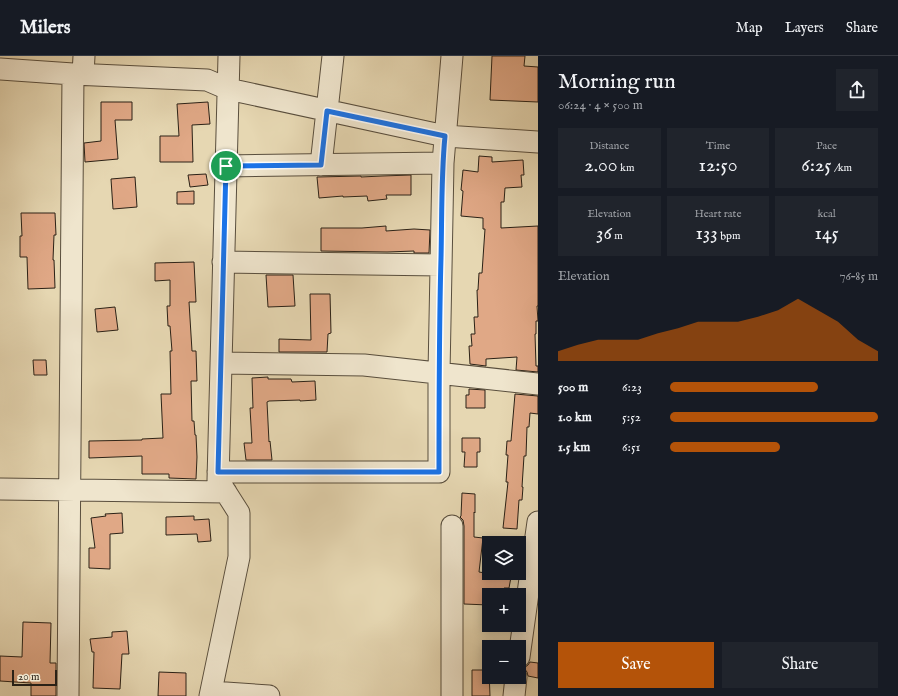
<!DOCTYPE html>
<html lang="en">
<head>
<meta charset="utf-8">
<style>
  :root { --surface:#171b24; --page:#20242c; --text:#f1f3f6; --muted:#9ea1a6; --line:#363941; --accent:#b45309 }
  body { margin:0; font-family:"IM FELL English",serif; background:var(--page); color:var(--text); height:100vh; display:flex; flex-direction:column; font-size:15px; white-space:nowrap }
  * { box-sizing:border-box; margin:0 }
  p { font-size:13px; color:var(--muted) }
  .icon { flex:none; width:22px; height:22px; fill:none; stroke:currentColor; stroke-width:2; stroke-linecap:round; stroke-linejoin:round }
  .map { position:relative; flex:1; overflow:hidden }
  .side { display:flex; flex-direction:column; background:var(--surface); width:360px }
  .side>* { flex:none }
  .tools { position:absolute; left:482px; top:480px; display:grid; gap:8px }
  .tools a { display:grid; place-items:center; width:44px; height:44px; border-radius:0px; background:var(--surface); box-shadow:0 2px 10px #0003; font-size:20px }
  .scale { position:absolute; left:12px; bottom:10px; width:45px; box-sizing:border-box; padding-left:4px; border:2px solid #2a2116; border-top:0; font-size:11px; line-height:14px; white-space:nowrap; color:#2a2116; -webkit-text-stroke:3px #efe5cd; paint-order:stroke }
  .pin { position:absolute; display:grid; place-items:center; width:34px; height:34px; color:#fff; margin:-17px; border:2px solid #fff; border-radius:50%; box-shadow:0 1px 4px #0007 }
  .round { display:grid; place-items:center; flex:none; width:42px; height:42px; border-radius:0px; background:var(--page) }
  .summary { display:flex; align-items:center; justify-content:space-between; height:68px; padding:0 20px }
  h1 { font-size:22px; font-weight:600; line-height:30px }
  .metrics { display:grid; grid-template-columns:repeat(3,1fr); gap:6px; height:68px; padding:4px 20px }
  .metrics div { display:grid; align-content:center; border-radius:0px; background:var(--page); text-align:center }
  .metrics b { font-size:20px; font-weight:600 }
  .metrics small { font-size:11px; font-weight:400 }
  .metrics p { font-size:11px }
  .chart { height:112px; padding:8px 20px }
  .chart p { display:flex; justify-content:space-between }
  .chart svg { width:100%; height:72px; margin-top:4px; fill:var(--accent); opacity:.7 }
  .action { display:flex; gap:8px; margin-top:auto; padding:8px 20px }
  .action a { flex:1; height:46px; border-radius:0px; background:var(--accent); color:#fff; font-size:16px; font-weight:600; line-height:46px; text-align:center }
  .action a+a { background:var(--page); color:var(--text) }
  ul { padding:0 20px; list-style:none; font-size:13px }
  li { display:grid; grid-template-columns:64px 48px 1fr; align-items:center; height:30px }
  li i { height:10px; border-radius:5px; background:var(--accent) }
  header { display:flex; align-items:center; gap:24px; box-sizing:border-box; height:56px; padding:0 20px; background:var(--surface); border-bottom:1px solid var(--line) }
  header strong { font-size:19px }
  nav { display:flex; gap:22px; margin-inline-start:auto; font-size:14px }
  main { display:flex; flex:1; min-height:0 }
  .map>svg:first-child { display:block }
</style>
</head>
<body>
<header>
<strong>Milers</strong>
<nav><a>Map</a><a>Layers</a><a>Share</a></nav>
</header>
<main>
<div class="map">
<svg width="538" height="640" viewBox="0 0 538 640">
  <rect width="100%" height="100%" fill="#e6d7b2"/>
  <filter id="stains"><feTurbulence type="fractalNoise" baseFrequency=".005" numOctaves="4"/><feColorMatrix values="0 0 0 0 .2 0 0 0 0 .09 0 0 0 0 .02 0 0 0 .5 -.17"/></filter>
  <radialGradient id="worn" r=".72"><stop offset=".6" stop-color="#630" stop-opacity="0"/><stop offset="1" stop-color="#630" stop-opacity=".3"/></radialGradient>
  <!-- building -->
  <path fill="#e0a886" stroke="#2a2116" d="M492,0h33l-1,10 14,1v35l-48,-2z
    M101,46h31v18h-17l3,39 -33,3 -1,-19 17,-2z
    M208,46l2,22 -18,1 1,37h-33v-26h19l-2,-32z
    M479,100l13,1v5l31,-2 1,15h-3l1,12 -17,1 -1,14h-3v26l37,-2v80h-1l1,15h-2v13h-1l1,32h2v6l-22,-2 1,-13 -31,2v7l-16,-2 -1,-18h3l-1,-12h4l-1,-17h4l-1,-27h1l1,-17h3l3,-44h-2v-11l-22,-2 2,-25 -2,-1 2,-20 15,2z
    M206,118l2,11 -18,2 -2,-12z
    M411,119v20h-25l1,4 -19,2 -1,-5 -24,1v-1l-24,2 -2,-21 44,-1v1l21,-1z
    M135,121l2,30 -24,2 -2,-30z
    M194,135v13h-17v-12z
    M21,157h34l1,22h-2l-1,25h1l1,28 -27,1 -1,-32h-7v-21h2z
    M386,170v5l28,-2 16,1 -1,23h-15v-2l-27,1 -66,-1v-23h41z
    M194,206l2,40h-7l3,49h4l1,30h-6l1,40h2l1,14h1l1,22 -1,22 -27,-1v-4h-27v-18l-53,2v-17l53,-1v-1l21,-1 -2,-44h10l-1,-43h2l-2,-25h-2l-1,-20h3v-26l-15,1v-18z
    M266,219h27l2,31 -27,1z
    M310,238h20l1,39 -3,1 -1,18h-48v-13l32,1z
    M115,251l3,23 -21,2 -2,-23z
    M33,304h13l1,15h-13z
    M268,321v2h23l1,3 23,-1 1,19 -16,1v-1l-31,1 -2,1 2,40 1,-1 2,19h-26l-2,-17h8l-2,-35h3l-1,-30z
    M469,333l16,1v18h-19v-13h3z
    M515,338l23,2v18l-8,-1 -1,14h-2l-1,29h-2l-2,31h1l-1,13h-3l-2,29 -14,-1 5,-46h-2l2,-27h-2l1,-14h4z
    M462,382h18v14h-3v15h-13l1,-15h-3z
    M462,437l13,1v19l-1,-1v25l9,1 -4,34 32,5 -2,11h-5l-1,7h-14v10l-25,-1v-78l-1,-6 -3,-3 1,-1z
    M122,457l1,20 -13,1v35l-21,-1v-20h6l-4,-30 15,-2 -1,-2z
    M194,460v4l15,-1 2,22 -13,1 -1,-8 -31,1v-18z
    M23,566l28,1 -1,40h6v33h-25v-13l-31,-2v-25l22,1z
    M127,575l2,23h-7l-2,35 -27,-1 1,-36h-2l-2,-13 22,-2v-5z
    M530,606l8,1v15l-10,-2 -1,-4 -3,-4 4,-3z
    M472,614h17l1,26h-18z
    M159,616l27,1v23h-28z"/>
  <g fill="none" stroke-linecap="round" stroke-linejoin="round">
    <!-- minor casing -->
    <g stroke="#594e3d" stroke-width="23">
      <path id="minor" d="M0,13l73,5 134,6 21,9 217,47 93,6
        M83,18l1,-18
        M321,109l12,-109
        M226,110l217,-3
        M223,206l218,3
        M221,307l143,2 174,19
        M218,416h221v-99l4,-210 9,-107
        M0,433l226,3
        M519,601l19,-135
        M211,636l58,4
        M68,640l5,-622
        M210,640l29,-139v-44l-21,-33 11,-424
        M452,640v-170
        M514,640l2,-19"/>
    </g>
    <!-- minor -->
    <use href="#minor" stroke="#efe5cd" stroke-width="21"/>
  </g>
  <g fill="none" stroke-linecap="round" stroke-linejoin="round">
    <!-- route casing -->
    <g stroke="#fff" stroke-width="8">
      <path id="route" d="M327,55l118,25c-4,41 -3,82 -4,122 -2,72 -2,143 -2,214h-221l8,-306 95,-1z"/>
    </g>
    <!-- route -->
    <use href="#route" stroke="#1a73e8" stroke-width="5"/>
  </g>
  <rect width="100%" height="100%" filter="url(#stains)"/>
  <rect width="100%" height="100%" fill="url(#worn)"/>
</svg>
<div class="tools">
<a><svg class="icon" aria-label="layers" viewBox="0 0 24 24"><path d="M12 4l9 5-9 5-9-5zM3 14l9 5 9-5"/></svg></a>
<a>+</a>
<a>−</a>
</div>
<div class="scale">20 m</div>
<div class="pin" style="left:226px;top:110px;background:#1e9e55"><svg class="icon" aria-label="arrive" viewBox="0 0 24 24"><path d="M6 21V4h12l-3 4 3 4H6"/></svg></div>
</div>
<section class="side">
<div class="summary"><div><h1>Morning run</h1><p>06:24 · 4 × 500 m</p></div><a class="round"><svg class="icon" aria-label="share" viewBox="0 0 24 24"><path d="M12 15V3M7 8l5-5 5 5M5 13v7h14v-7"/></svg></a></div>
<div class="metrics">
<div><p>Distance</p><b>2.00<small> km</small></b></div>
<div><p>Time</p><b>12:50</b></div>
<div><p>Pace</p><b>6:25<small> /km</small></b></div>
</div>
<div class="metrics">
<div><p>Elevation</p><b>36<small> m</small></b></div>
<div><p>Heart rate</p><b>133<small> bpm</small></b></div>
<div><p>kcal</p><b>145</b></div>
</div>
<div class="chart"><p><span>Elevation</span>76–85 m</p>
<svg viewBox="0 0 160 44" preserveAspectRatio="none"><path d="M0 44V38L10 34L20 31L30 31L40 31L50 27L60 24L70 20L80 20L90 20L100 17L110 13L120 6L130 13L140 20L150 31L160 38V44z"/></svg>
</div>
<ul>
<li><b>500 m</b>6:23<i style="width:71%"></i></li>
<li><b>1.0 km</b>5:52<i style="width:100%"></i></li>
<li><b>1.5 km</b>6:51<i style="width:53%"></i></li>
</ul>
<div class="action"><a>Save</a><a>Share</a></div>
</section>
</main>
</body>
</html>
